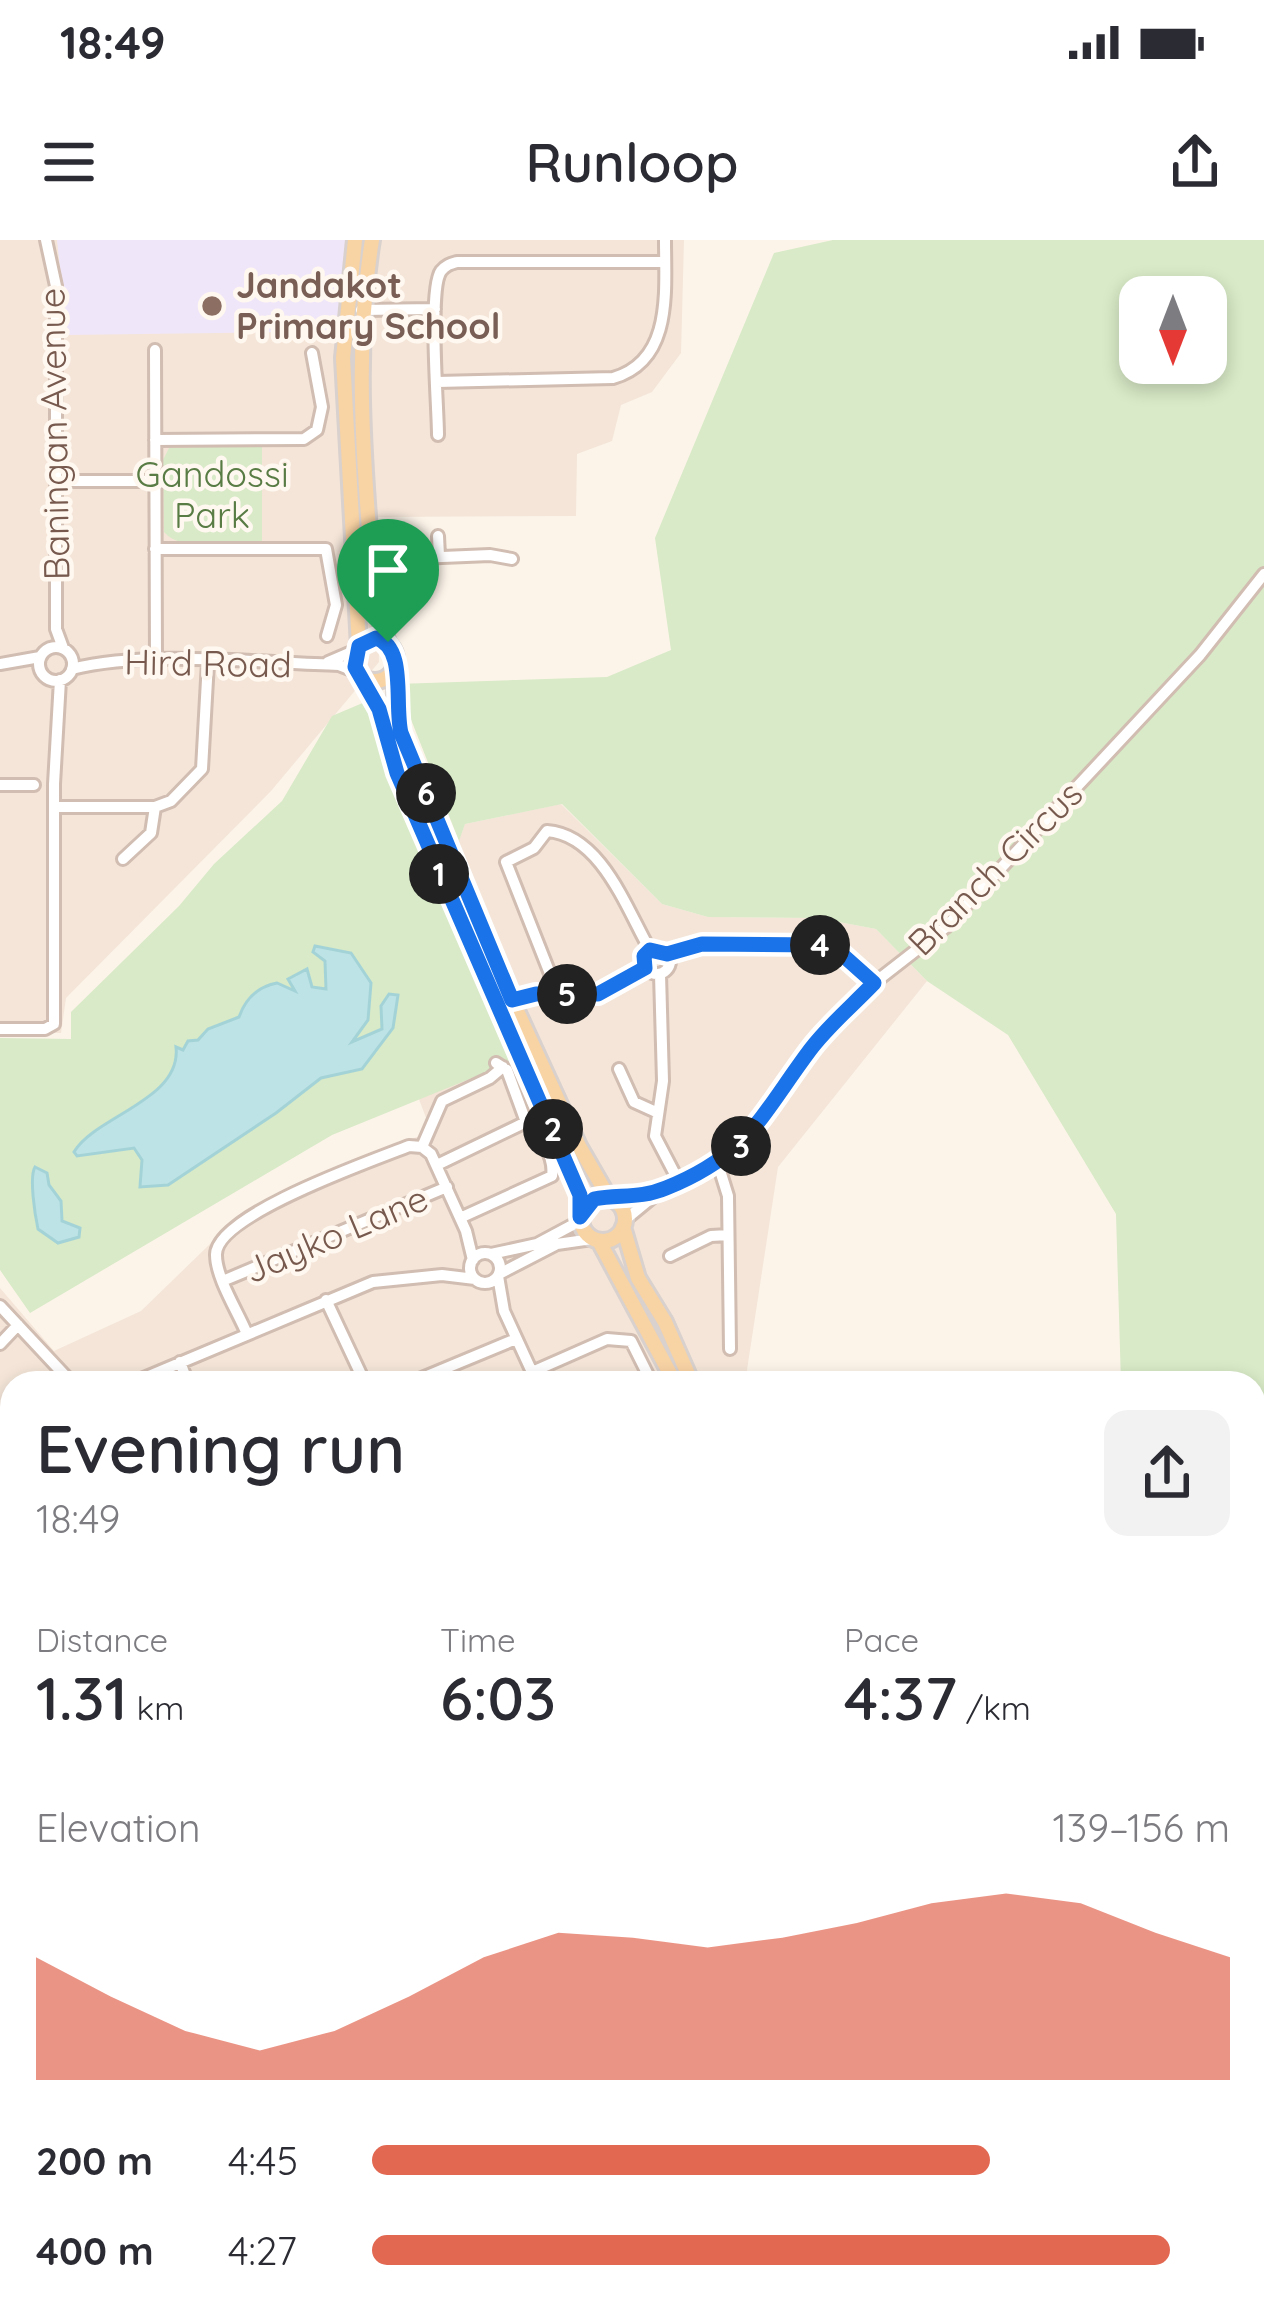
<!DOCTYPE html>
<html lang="en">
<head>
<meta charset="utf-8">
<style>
  :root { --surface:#fff; --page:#f2f2f3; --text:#2b2b33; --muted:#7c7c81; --accent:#e26852 }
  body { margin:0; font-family:Quicksand,sans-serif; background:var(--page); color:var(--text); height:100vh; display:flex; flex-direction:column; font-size:45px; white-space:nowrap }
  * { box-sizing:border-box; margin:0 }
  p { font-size:39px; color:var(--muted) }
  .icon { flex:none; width:66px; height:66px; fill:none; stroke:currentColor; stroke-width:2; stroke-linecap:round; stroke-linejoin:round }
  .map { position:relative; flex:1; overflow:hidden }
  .sheet { position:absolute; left:0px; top:1131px; width:1266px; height:951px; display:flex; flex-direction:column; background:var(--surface); border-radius:36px 36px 0 0; box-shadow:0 6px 18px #0003 }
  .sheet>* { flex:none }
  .needle { width:78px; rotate:180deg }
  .controls { position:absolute; left:1119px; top:36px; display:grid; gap:24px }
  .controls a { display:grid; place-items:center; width:108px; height:108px; border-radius:24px; background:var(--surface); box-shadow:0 6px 18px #0003; font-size:60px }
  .pin { position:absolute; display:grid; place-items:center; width:102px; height:102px; color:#fff; margin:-123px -51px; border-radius:50% 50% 50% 0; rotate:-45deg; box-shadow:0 0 12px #0007 }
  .pin .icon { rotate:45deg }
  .km { position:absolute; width:60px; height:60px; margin:-30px; border-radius:50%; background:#222; color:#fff; font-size:33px; line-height:60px; text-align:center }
  .round { display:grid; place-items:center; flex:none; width:126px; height:126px; border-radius:24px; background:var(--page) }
  .overview { display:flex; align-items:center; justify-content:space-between; height:204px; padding:0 36px }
  h1 { font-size:66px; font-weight:600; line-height:90px }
  .stats { display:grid; grid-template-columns:repeat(3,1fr); gap:18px; height:204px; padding:12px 36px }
  .stats div { display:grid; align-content:center }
  .stats b { font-size:60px; font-weight:600 }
  .stats small { font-size:33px; font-weight:400 }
  .stats p { font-size:33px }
  .chart { height:336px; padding:24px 36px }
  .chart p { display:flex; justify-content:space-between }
  .chart svg { width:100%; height:216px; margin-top:12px; fill:var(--accent); opacity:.7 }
  ul { padding:0 36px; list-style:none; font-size:39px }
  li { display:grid; grid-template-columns:192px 144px 1fr; align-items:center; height:90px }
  li i { height:30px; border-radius:15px; background:var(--accent) }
  .status { display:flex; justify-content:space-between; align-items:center; height:84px; padding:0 60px; background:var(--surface); direction:ltr }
  .status svg { height:33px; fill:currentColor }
  header { display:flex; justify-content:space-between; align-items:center; height:156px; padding:0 36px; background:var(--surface); font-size:54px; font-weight:600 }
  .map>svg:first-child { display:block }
</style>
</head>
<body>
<div class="status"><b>18:49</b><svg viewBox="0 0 49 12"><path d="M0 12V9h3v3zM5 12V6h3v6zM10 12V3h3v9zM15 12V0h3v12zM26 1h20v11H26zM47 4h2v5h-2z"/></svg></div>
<header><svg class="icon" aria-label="menu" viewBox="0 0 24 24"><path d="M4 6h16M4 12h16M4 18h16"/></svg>Runloop<svg class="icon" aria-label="share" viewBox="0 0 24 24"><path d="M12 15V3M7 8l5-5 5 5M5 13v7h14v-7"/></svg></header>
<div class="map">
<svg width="1264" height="2081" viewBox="0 0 1264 2081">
  <rect width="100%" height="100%" fill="#fcf4e9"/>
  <!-- residential -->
  <path fill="#f4e5d8" d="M0,0h684l-3,113 -29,39 -31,13 -9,36 -35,13 -1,62 -201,1 4,145 -108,129 -205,207 -5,35 -61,-1z
    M561,564l101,100 46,13 110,1 58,11 51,52 -149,186 -33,216h-733v265l-12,-3v-357l54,63 87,-40 104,-101 186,-79 -20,-53 104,-40 -66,-171 16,-43z
    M0,1477l12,3v268l-12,-5z"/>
  <!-- commercial -->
  <path fill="#fce5de" d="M0,1774l12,10v286h213l9,11h-234z
    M395,2070h601l5,11h-606z"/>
  <!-- education -->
  <path fill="#f0e6f9" d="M57,0h311l-13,91 -288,4z"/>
  <!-- green -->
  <path fill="#d8eac7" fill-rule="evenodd" d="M833,0h431v1988l-10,-3v-842h-133l-5,-169 -108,-179 -81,-54 -51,-52 -58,-11 -110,-1 -46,-13 -100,-100 -97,20 -6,17 -62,-157 210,-7 64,-27 -16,-112 119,-285zM1140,57h66v66h-66z
    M262,205v97c-27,1 -79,12 -98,-10l-1,-72 6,-12z
    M372,459l144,361 -184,75 -302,178 -30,-43v-232l71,1v-27l108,-106 35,-42 68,-63 50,-85z"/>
  <!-- water -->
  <path fill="#bee3e6" stroke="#a4d3d7" stroke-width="3" d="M315,706l36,7 20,30 -3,37 -16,22 30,-13 -1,-23 8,-12 9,1 -5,33 -31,41 -41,9 -45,35 -108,72 -28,2 2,-27 -8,-12 -57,8 -3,-4c21,-36 108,-52 102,-105l7,3 5,-9 10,-1 10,-11 31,-12c6,-17 17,-30 38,-34l18,8 -7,-12 19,-10 5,18 14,2 -1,-28 -12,-9z
    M35,927l12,6 2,12 12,16 1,20 18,7 -1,9 -21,6 -20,-14c-3,-14 -9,-52 -3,-62z"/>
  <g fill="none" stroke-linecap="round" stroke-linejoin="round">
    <!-- minor casing -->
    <g stroke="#d1bdb1" stroke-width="16">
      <path id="minor" d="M46,0l10,46v343l7,19
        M361,70l74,-1
        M155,110l1,311
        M437,142l176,-4c60,-17 52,-87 52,-138
        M438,195c0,-28 -10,-146 3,-164 5,-6 9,-7 16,-9h208
        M155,200l149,-1 13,-9 5,-23 -10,-54
        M57,241h97
        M438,296l1,20
        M155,309h171l10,56 -9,31
        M371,320l119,-5 22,4
        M39 424a17 17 0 1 1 34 0a17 17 0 1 1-34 0Z
        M328,422l28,-12
        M0,424l40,-7
        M72,429c75,-19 188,-6 267,-4l18,7
        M0,545h34
        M54,567h101l16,-6 31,-32 6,-107
        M123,619l28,-26 4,-26
        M644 721a13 13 0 1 1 26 0a13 13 0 1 1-26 0Z
        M667,714l35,-10 118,1 17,5 37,33
        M660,734l3,107 -8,55 24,46
        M558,754l-52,-132 28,-14 13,-17c54,4 79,77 103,119
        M512,760l24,-6h62l47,-26
        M0,789h45l9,-5v-240l6,-104
        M619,829l15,33 22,10
        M422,907l20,-46 48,-23 13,-11
        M718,924l10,32 2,153
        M437,925l89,-43 -19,-52 -11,-7
        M616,961l46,-11 56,-26 23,-18 72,-100 61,-63 72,-56 254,-272 64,-81
        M460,978l92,-42c3,-18 -11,-42 -26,-54
        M625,980l34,-28
        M470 1028a15 15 0 1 1 30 0a15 15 0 1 1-30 0Z
        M491,1014l46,-10 43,-23
        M670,1016l41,-20 17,-1
        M499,1034l58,-30 35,-5
        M498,1036l6,35 33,72
        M225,1040l222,-93
        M326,1060l39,83
        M0,1066l72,77
        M247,1094c-9,-22 -31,-56 -31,-79 -1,-40 158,-95 193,-109l13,1 9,7 35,77 7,29
        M0,1104l18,-19
        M180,1122l8,21
        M532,1132l75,-33 24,2 21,42
        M132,1143l241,-101 69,-7 33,4
        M410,1143l106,-44
        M0,1250l10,11 2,43
        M0,1486l12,10
        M0,1588l12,-38
        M0,1679l12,5
        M0,1761l12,4
        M119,2070l5,11
        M240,2070l8,11
        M0,2080l100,-5 9,-5"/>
    </g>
    <!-- major casing -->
    <g stroke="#d9d1cd" stroke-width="20">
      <path id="major" d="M355,0l-12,118 16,288
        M372,0c-15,92 -11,184 -4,276 3,44 2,86 20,126
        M354 420a21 21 0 1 1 42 0a21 21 0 1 1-42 0Z
        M396,426l-1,37 6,30 111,267 67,146 30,52
        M360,435c30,41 38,99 57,146 53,126 111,249 163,374v23
        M581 979a22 22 0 1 1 44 0a22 22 0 1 1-44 0Z
        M623,987l15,51 27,44 27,61
        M599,1001l76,142
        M857,2070l6,11"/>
    </g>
    <!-- highway casing -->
    <g stroke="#d9d1cd" stroke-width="22">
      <path id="highway" d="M0,1430l12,4
        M0,1450l12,4
        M1254,2014l10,4
        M1254,2036l10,3"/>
    </g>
    <!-- minor -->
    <use href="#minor" stroke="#fff" stroke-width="10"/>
    <!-- major -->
    <use href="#major" stroke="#f8d3a4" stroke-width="14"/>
    <!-- highway -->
    <use href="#highway" stroke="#f4b2a2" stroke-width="16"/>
  </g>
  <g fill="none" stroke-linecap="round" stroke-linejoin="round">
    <!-- route casing -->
    <g stroke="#fff" stroke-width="24">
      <path id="route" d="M376,398c31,9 18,66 25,95l111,267 24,-6h62l47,-26 -1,-12 6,-6 17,4 35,-10 118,1 17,5 37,33c-21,22 -46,43 -64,67 -50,67 -62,105 -144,138 -26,11 -48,6 -72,11l-14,18v-22l-183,-422 -18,-64 -24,-42 4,-21z"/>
    </g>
    <!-- route -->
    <use href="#route" stroke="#1a73e8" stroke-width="15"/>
  </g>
  <!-- markers -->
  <circle fill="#8d6e63" stroke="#fff8f0" stroke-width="4.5" cx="212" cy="66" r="12"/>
  <g text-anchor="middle" stroke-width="9" stroke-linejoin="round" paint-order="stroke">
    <!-- education labels -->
    <g font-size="36" font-weight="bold" fill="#785e54" stroke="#fff8f0" text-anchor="start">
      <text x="236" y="58">Jandakot<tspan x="236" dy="41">Primary School</tspan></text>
    </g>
    <!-- street labels -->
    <g font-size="36" fill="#77594d" stroke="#fff8f0">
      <text transform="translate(54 194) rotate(-91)" y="13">Baningan Avenue</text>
      <text transform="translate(208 423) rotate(1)" y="13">Hird Road</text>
      <text transform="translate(995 628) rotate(-45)" y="13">Branch Circus</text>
      <text transform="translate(336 994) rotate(-23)" y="13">Jayko Lane</text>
    </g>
    <!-- park labels -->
    <g font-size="36" fill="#597c45" stroke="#fff8f0">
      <text x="212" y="247">Gandossi<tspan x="212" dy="41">Park</tspan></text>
    </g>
  </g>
</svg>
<div class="controls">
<a><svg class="needle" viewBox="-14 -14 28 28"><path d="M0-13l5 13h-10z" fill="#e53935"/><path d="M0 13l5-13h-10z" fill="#7c7c81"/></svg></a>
</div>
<div class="pin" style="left:388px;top:402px;background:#1e9e55"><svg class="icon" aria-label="arrive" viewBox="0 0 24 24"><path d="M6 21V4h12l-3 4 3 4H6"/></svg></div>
<b class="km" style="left:439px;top:634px">1</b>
<b class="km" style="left:553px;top:889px">2</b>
<b class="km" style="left:741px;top:906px">3</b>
<b class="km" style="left:820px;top:705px">4</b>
<b class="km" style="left:567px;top:754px">5</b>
<b class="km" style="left:426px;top:553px">6</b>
<section class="sheet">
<div class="overview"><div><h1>Evening run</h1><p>18:49</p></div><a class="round"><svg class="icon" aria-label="share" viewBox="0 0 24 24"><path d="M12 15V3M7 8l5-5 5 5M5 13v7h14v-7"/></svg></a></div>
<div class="stats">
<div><p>Distance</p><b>1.31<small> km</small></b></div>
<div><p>Time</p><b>6:03</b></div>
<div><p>Pace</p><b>4:37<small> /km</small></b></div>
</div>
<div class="chart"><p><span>Elevation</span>139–156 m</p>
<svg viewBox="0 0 160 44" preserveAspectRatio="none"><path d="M0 44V19L10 27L20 34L30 38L40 34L50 27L60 19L70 14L80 15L90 17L100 15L110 12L120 8L130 6L140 8L150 14L160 19V44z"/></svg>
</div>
<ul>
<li><b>200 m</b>4:45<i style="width:72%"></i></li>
<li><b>400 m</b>4:27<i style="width:93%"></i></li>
</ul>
</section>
</div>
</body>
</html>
